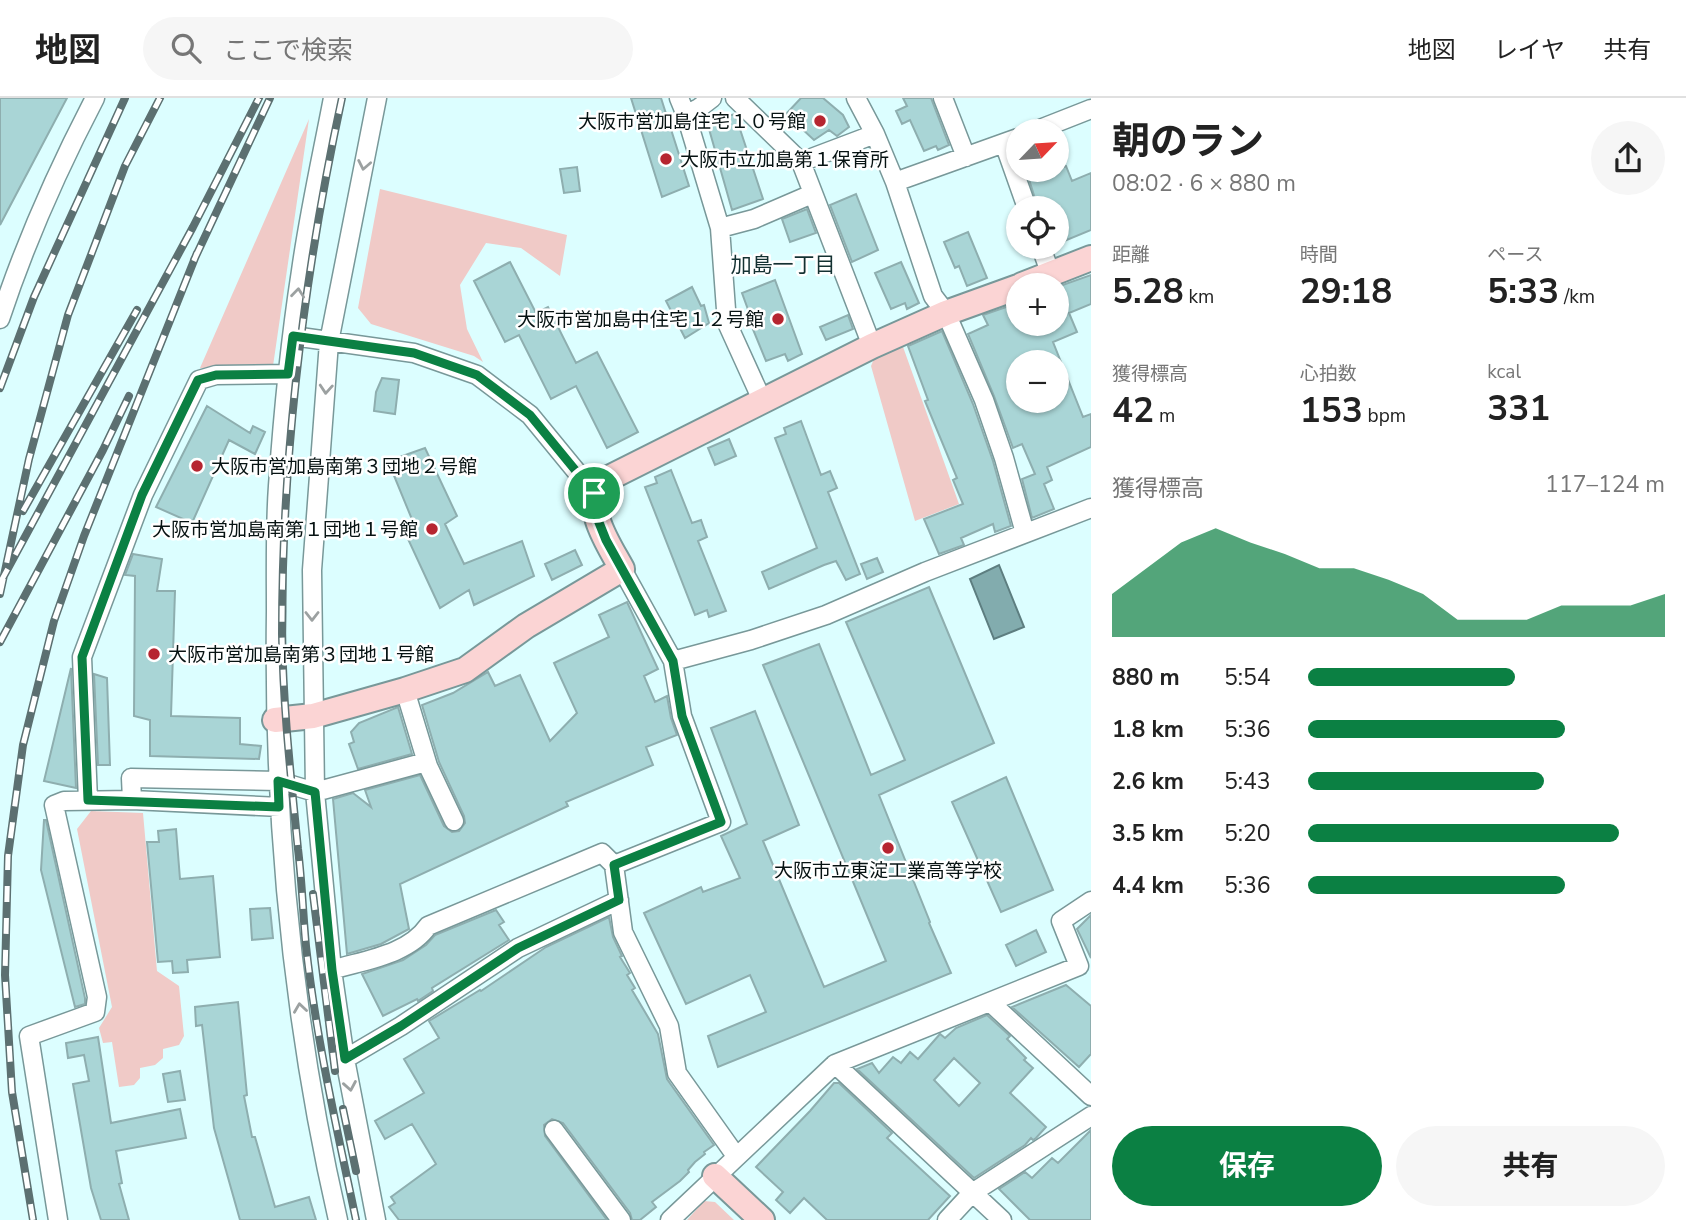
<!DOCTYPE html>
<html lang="ja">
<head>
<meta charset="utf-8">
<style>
  :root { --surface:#fff; --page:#f6f6f6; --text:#222; --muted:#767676; --line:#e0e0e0; --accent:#0b8043 }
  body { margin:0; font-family:"Nunito Sans","Noto Sans JP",sans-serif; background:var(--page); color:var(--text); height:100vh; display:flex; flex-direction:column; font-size:26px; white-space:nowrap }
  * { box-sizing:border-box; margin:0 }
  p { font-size:23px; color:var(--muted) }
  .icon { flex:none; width:38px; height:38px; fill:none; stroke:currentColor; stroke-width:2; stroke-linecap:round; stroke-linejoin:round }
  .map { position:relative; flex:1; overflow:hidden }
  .drawer { display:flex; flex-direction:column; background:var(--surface); width:595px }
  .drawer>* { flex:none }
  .needle { width:46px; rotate:65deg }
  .fabs { position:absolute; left:1006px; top:21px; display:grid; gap:14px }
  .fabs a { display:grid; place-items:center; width:63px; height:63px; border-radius:50%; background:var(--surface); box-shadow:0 2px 5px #0004; font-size:35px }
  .pin { position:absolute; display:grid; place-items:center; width:60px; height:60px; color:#fff; margin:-30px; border:4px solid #fff; border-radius:50%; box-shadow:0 2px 7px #0007 }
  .round { display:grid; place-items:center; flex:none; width:74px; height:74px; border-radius:37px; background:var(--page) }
  .overview { display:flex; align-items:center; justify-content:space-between; height:119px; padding:0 21px }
  h1 { font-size:38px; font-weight:700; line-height:52px }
  .stats { display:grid; grid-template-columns:repeat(3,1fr); gap:10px; height:119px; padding:7px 21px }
  .stats div { display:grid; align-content:center }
  .stats b { font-size:35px; font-weight:700 }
  .stats small { font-size:19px; font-weight:400 }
  .stats p { font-size:19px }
  .chart { height:196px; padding:14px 21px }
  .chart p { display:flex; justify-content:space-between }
  .chart svg { width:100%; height:126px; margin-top:7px; fill:var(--accent); opacity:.7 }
  .button { display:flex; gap:14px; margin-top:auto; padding:14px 21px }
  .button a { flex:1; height:80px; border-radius:42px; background:var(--accent); color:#fff; font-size:28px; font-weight:700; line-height:80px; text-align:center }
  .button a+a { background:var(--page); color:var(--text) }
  ul { padding:0 21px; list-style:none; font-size:23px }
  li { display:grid; grid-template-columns:112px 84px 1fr; align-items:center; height:52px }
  li i { height:18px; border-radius:9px; background:var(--accent) }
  header { display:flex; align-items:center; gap:42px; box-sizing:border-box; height:98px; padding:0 35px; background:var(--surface); border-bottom:2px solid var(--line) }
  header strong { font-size:33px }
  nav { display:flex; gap:38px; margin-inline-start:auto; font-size:24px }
  .search { width:490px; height:63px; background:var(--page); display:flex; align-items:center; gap:18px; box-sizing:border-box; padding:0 24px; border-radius:38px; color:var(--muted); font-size:26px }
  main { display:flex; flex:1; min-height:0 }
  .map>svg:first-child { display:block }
</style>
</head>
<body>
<header>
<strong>地図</strong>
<div class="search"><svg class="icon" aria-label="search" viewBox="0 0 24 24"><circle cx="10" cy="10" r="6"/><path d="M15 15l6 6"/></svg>ここで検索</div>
<nav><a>地図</a><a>レイヤ</a><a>共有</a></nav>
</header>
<main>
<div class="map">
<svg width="1091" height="1122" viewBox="0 0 1091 1122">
  <rect width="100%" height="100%" fill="#dcfeff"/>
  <!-- green -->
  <path fill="#f0cac7" d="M309,21l-36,247 -73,2z
    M380,91l187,46 -7,41 -39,-28 -35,-5 -26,42 7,44 16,33 -9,-6 -103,-32 -13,-16z
    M902,246l57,160 -44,17 -44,-155 5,-12z
    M91,713l52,2 14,158 22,15 5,50 -5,9 -16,4v9l-8,7 -15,3v10l-6,7 -15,2 -7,-45 -9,1 -4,-15 13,-21 -35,-178z
    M704,1103l11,1 19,18h-47z"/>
  <!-- water -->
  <path fill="#82acae" stroke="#5d7e80" stroke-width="2" d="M999,467l25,62 -30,12 -24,-60z"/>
  <!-- building -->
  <path fill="#a9d5d6" stroke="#8eaeaf" stroke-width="2" fill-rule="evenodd" d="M0,0h67l-67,127z
    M631,0h30l28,88 -27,11z
    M801,0h22l20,17 6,12 -12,9 -8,-6 -15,10 -28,-26z
    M903,0h28l18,47 -11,5 -2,-4 -12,5 -14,-31 -8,4 -6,-13 11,-5z
    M735,16l28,85 -31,11 -25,-88z
    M1066,68l6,15 19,-8v57l-34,14v-36h-19l-12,-38h16l2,5z
    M577,69l3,24 -16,2 -4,-24z
    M856,96l22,56 -26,12 -22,-57z
    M807,111l9,24 -26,9 -8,-23z
    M968,134l19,46 -20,8 -8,-20 -4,2 -11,-26z
    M510,164l26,51 12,-6 28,56 21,-11 41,80 -31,16 -31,-62 -25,13 -32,-64 -14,7 -31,-61z
    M901,164l18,41 -12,6 -2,-6 -14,6 -16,-36z
    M1091,177v29l-22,9 8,19 -24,10 30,75 8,-3v33l-44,20 5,13 -8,4 10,25 -22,9 -10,-39 13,-5 -13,-30 -9,4 -19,-52 -26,-62 20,-9 -5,-10 35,-12v21h39v-37zM1018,264h39v39h-39z
    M775,182l27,74 -14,7 -3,-7 -19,7 -14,-34 2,-1 -12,-33z
    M692,189l9,19 3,-1 5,18 -24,15 -19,-37z
    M848,217l5,14 -27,11 -6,-13z
    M942,233l31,73 20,57 18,65 -16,6 -2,-8 -32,14 3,7 -25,9 -15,-35 39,-15 -10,-24 4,-2 -32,-77 3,-1 -20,-54z
    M382,280l17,2 -4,34 -21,-3 2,-19z
    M207,308l43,27 3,-7 12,6 -10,22 -26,-14 -37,83 -36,-16z
    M801,323l20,54 9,-4 7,17 -9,4 32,82 -14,6 -10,-19 -12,4 -55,24 -7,-17 55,-24 -42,-110 11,-4 -2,-6z
    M729,341l7,17 -21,9 -7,-17z
    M425,350l32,68 -12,8 19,40 58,-23 12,35 -60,29 -5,-15 -29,18 -32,-69 10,-5 -30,-73z
    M671,372l21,53 9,-3 6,17 -9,4 28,70 -17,6 -2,-7 -12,5 -50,-128 12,-4 -2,-6z
    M575,452l7,15 -30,15 -7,-16z
    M133,456l29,5 -5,32h18l-4,125 69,2v26l21,2 -2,13 -109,-3v-36l-16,-4 1,-140 -10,-1z
    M877,460l6,14 -16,7 -6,-15z
    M929,489l65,156 -115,52 51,127 -1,1 22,50 -233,94 -10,-31 58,-24 -16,-37 -64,29 -42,-91 57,-26 2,5 37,-14 -19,-42 26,-12 -36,-96 44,-17 44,114 -36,16 61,146 62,-26 -123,-296 56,-21 52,131 34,-15 -59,-138z
    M627,504l31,67 -14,7 11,26 12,-6 4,22 6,17 -31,12 7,18 -87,37 2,4 -168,78 9,45 -28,15 -34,10 -14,-155 20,-6 18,14 -6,-17 55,-15 24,51 8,6 7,-1 6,-8 -1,-7 -25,-54 -17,-57 31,-12 35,-21 7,14 25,-11 30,66 27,-28 -23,-50 55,-26 -10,-22z
    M71,570l5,120 -32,-7z
    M94,576l13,4 3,87h-12z
    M398,609l14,47 -54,15 -9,-25 5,-2 -3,-10 8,-9z
    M1006,679l47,113 -52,22 -49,-110z
    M44,722h2l39,178v6l-10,3 -34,-137z
    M176,731l4,50 33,-3 7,81 -33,3 1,12 -15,1 -1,-12 -14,1 -11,-120h12l-1,-11z
    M270,810l3,30 -21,2 -2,-31z
    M496,812l8,12 -5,3 10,15 -77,48 1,3 -15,10 -1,-2 -34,17 -21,-42 41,-14 23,-15 9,-10z
    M1091,817v43l-14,-29z
    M609,819l4,20 9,19 -2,1 10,16 -3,2 8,13 -3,2 26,44 9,45 47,66 -10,7 1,2 -10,8 -7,8 1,2 -9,9 -28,21 4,5 -16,13h-8l-2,-7 -67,-90 -11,-4 -8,6 1,11 62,84h-208l-10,-13 6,-4 -4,-6 45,-33 -24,-40 -27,15 -10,-18 49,-28 -20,-34 35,-21 -10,-17 51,-31 1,1 65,-44z
    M1036,832l10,22 -30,14 -10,-21z
    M1066,887l25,21v48l-12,13 -67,-60z
    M238,904l9,93 -3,1 8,41h3l20,70 34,-10 7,23h-76l-26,-92 -12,-103 -6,1 -1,-19z
    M987,917l23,21 -3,3 19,19 -2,2 9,8 -23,25 36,34 -10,11 -3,2 -2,-2 -6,7 -51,33 -117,-109 15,-6 7,10 14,-16 8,6 9,-11 8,7 22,-25 5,4 11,-10zM954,960l26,25 -21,23 -25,-26z
    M98,939l13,86 69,-14 6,29 -70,13 6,32 -3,1 10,36h-28l-10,-32 -18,-104 16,-3 -5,-26 -16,3 -2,-15z
    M180,973l5,29 -17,2 -5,-28z
    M834,985h5l53,50 -5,5 63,58 -22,24h-101l-23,-22 -14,15 -14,-13 7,-8 -27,-25 54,-56z
    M1091,1032v90h-61l-31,-31 26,-17 7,6 20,-20 6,5z"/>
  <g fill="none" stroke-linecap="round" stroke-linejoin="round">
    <!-- street casing -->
    <g stroke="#789899" stroke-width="21">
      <path id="street" d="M333,0c-11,58 -24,115 -32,173 -11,71 -18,143 -23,215 -3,41 -2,83 -2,125 -3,205 16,409 62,609
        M679,0l7,17 34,113 7,95 35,77
        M735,0l66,64 71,184
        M856,0l19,36 20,48 38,114 13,17 38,87 20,58 21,75
        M943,0l23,59
        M686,17l13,-7 13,-10
        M1035,33l56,-22
        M1004,45l23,65
        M801,64l74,-28
        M895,84l123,-44
        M720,130l34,-9 58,-25
        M1041,149l10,28
        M0,221c25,-76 58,-150 95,-221
        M293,238l121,17 63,22 53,40 64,78
        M622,471l51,92 9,55 39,106 -107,43 9,67 46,94 8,47 59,83
        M673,563l78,-21 75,-25 99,-43 166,-64
        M405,592l23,76 26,55
        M88,702l-6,-143 61,-162 56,-115 17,-5 72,-1
        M132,702l-1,-22 147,3 37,11 111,-30
        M332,872c32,-10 76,-15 96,-44l174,-73 12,12
        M990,904l101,94
        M345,961l56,-33 117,-78 101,-48
        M835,966l167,156
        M554,1032l67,90
        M58,1122l-29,-184 66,-24 2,-15 -43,-192 10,-4 68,-1 148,7
        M376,1122l-31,-161 -13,-89 -17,-178 -3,-222 17,-228 48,-244
        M670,1122l165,-156 244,-98 -18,-45 30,-20
        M947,1122l25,-27 119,-77"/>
    </g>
    <!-- secondary casing -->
    <g stroke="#789899" stroke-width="28">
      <path id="secondary" d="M1022,187l69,-27
        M275,622l38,-4 92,-26 60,-20 61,-44 96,-57c-14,-26 -38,-59 -21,-87l271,-136 74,-33 72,-26
        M715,1078l47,44"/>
    </g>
    <!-- street -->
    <use href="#street" stroke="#fff" stroke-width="18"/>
    <!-- secondary -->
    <use href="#secondary" stroke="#fbd4d4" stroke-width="24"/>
    <!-- rail casing -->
    <g stroke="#5c7071" stroke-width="8">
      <path id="rail" d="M342,0c-38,176 -60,356 -60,536 1,72 9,144 16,215 4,33 5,65 8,97 10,92 31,183 50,274
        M194,162l76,-162
        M0,290l34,-91 91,-199
        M23,413l114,-201
        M0,485l193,-356 66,-129
        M0,496l29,-135 39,-144 57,-149 35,-68
        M0,544l103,-192 26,-54
        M313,796l22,177
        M343,1011l13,62
        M33,1122l-21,-128 -7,-117 3,-119 15,-111 31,-124 30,-85 113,-283"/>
    </g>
    <!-- rail -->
    <use href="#rail" stroke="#fff" stroke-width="5" stroke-dasharray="16" stroke-linecap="butt"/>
  </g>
  <!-- one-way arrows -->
  <defs><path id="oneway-chevron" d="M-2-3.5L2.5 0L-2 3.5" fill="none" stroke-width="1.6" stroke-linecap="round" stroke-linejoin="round" transform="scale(1.75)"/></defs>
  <g stroke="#9ca1a1">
    <use href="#oneway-chevron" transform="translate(364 67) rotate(101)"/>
    <use href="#oneway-chevron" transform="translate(298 195) rotate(-84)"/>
    <use href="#oneway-chevron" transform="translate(326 291) rotate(94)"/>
    <use href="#oneway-chevron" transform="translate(312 518) rotate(90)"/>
    <use href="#oneway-chevron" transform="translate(300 910) rotate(-98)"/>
    <use href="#oneway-chevron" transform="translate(350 988) rotate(80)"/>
  </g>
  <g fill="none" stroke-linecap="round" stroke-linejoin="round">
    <!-- route casing -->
    <g stroke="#fff" stroke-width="14">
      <path id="route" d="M293,238l121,17 63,22 53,40 64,78v17l12,30 67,121 9,55 39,106 -107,43 5,35 -101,48 -117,78 -56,33 -13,-89 -17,-178 -37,-11 1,26 -191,-7 -6,-143 60,-162 56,-115 18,-5 72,-1z"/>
    </g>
    <!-- route -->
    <use href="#route" stroke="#0b8043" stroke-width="9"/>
  </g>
  <!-- markers -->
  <g fill="#b62530" stroke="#fff" stroke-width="2.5">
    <circle cx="820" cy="23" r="7"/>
    <circle cx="666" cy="61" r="7"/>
    <circle cx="778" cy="221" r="7"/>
    <circle cx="197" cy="368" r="7"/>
    <circle cx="432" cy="431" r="7"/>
    <circle cx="154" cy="556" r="7"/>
    <circle cx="888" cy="750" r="7"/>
  </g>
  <g text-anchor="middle" stroke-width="5" stroke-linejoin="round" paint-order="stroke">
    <!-- poi labels -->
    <g font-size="19" fill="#071313" stroke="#fff" text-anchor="end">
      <text x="806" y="30">大阪市営加島住宅１０号館</text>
      <text x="680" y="68" text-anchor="start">大阪市立加島第１保育所</text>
      <text x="764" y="228">大阪市営加島中住宅１２号館</text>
      <text x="211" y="375" text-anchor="start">大阪市営加島南第３団地２号館</text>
      <text x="418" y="438">大阪市営加島南第１団地１号館</text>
      <text x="168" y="563" text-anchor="start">大阪市営加島南第３団地１号館</text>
      <text x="888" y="779" text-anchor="middle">大阪市立東淀工業高等学校</text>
    </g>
    <!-- neighbourhood labels -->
    <g font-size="21" fill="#143132" stroke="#fff">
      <text x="783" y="174">加島一丁目</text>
    </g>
  </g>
</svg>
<div class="fabs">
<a><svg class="needle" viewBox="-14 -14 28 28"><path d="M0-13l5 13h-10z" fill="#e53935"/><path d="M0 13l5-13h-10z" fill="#767676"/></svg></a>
<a><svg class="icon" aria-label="locate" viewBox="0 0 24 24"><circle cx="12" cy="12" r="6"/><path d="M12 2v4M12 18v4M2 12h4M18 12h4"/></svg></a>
<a>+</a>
<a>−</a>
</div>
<div class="pin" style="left:594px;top:395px;background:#1e9e55"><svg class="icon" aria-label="arrive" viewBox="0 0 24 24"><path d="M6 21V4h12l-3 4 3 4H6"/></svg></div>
</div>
<section class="drawer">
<div class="overview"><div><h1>朝のラン</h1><p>08:02 · 6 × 880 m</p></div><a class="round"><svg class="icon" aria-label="share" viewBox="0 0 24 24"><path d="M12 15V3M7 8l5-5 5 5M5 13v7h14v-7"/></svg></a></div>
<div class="stats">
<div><p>距離</p><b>5.28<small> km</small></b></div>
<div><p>時間</p><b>29:18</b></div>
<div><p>ペース</p><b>5:33<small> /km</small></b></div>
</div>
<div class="stats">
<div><p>獲得標高</p><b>42<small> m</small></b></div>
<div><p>心拍数</p><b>153<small> bpm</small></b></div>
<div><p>kcal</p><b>331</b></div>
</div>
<div class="chart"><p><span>獲得標高</span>117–124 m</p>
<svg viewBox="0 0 160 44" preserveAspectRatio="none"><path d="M0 44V29L10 20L20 11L30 6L40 11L50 15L60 20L70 20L80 24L90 29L100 38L110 38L120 38L130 33L140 33L150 33L160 29V44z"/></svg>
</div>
<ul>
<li><b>880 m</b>5:54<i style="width:58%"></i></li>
<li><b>1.8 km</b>5:36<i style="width:72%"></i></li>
<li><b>2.6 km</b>5:43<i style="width:66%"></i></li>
<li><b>3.5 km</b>5:20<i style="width:87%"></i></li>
<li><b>4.4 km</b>5:36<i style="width:72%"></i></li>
</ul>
<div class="button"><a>保存</a><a>共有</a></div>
</section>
</main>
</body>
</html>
